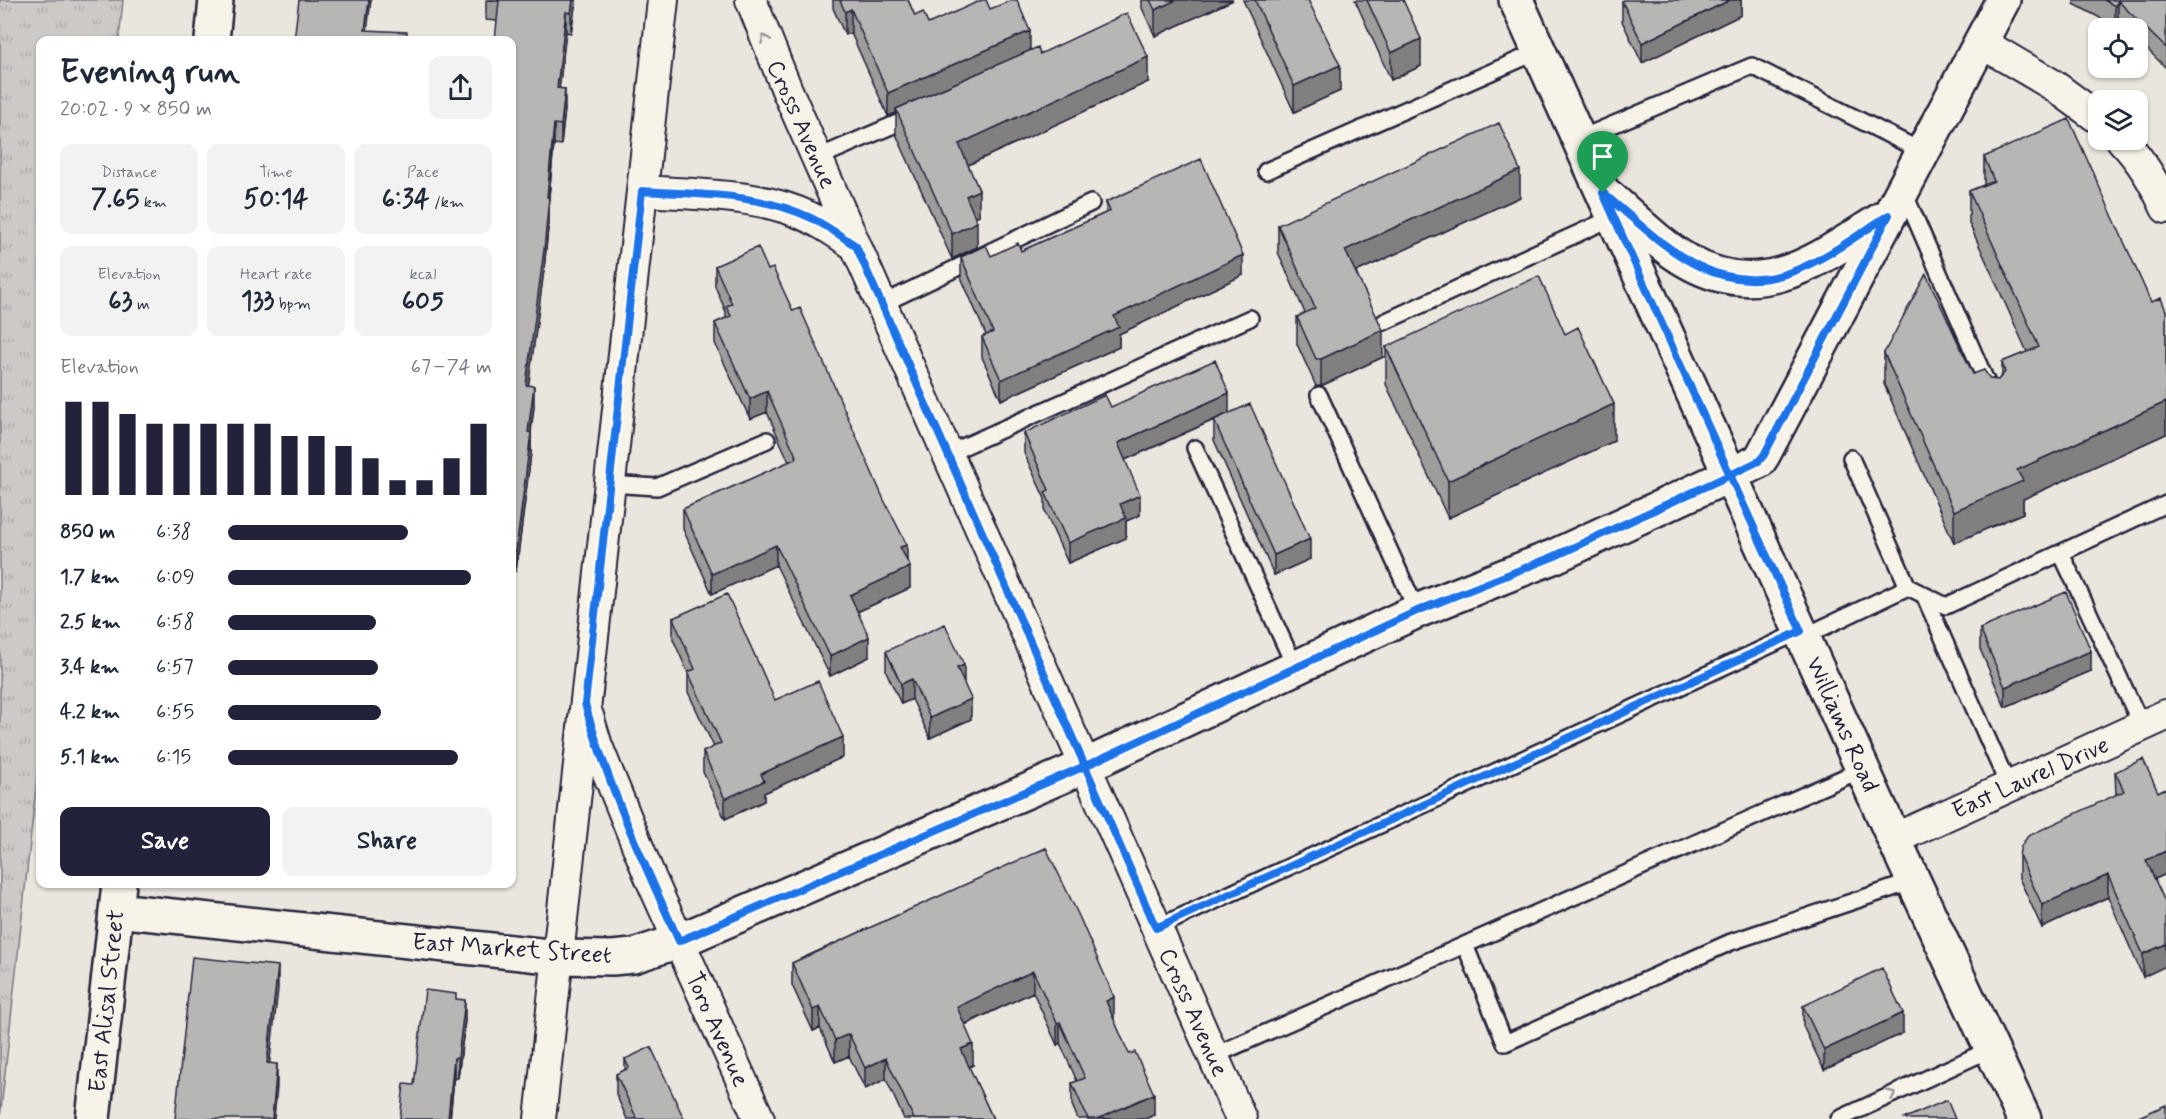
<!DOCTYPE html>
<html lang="en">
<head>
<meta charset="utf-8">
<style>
  :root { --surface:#fff; --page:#f2f2f3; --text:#1f2937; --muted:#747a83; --accent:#22223b }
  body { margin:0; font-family:Mynerve,sans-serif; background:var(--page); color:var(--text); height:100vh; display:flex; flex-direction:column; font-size:22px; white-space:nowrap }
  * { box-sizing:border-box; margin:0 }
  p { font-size:20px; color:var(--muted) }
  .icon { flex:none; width:33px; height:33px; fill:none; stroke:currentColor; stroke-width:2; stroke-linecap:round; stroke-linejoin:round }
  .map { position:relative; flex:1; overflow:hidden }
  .details { position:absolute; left:36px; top:36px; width:480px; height:852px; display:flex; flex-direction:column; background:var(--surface); border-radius:12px; box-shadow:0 2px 4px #0004 }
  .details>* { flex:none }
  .fabs { position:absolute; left:2088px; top:18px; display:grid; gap:12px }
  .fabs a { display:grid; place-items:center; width:60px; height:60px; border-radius:12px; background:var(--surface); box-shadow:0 2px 4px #0004; font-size:30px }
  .pin { position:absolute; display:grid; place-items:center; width:51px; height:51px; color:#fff; margin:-62px -26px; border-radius:50% 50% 50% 0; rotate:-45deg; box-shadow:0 0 6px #0007 }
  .pin .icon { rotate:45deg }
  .round { display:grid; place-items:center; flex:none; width:63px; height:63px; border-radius:12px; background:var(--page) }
  .headline { display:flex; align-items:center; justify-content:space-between; height:102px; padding:0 24px }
  h1 { font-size:33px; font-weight:700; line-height:45px }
  .metrics { display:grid; grid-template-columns:repeat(3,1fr); gap:9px; height:102px; padding:6px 24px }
  .metrics div { display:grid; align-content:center; border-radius:12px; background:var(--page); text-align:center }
  .metrics b { font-size:26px; font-weight:700 }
  .metrics small { font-size:16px; font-weight:400 }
  .metrics p { font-size:16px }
  .chart { height:168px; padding:12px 24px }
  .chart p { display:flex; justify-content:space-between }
  .chart svg { width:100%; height:108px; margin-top:6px; stroke:var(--accent); stroke-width:6 }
  .action { display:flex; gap:12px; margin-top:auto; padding:12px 24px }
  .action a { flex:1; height:69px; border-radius:12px; background:var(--accent); color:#fff; font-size:24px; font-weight:700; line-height:69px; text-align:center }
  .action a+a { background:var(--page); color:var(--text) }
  ul { padding:0 24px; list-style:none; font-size:20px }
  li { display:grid; grid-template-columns:96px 72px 1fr; align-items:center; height:45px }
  li i { height:15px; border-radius:8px; background:var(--accent) }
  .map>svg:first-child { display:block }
</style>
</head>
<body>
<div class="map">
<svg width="2166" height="1119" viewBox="0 0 2166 1119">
  <defs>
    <pattern id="grass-tufts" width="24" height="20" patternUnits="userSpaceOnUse" patternTransform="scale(1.5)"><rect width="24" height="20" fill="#cdc9c6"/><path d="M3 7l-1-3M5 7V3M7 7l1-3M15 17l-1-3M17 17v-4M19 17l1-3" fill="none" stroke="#b0acab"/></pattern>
  </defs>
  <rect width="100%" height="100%" fill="#eae6de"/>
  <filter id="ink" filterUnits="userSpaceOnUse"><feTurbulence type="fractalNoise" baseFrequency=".0167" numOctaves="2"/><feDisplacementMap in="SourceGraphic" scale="12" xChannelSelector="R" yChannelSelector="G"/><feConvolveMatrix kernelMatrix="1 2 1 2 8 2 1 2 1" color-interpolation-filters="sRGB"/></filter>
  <g filter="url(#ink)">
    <!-- grass -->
    <path fill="url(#grass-tufts)" stroke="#787680" stroke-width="1.5" d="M0,0h123l-4,40h-79v711l-40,368z"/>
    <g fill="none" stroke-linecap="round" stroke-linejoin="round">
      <!-- lane casing -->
      <g stroke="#22223b" stroke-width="20">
        <path id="lane" d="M1579,139l173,-73 171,86
          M817,158l97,-42
          M1266,171l273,-120
          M1903,190l86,198
          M882,304l209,-101
          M1384,322l230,-105
          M1319,395l98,216
          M1195,448l100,219
          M947,454l303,-136
          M1851,458l57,129
          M609,484l48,3 110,-47
          M2061,553l81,173
          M1924,595l85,192
          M1803,637l105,-50 38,19 220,-102
          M1156,928l645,-297
          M1465,945l40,98 226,-101 183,-61
          M1213,1056l650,-287
          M1839,1119l152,-70"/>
      </g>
      <!-- street casing -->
      <g stroke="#22223b" stroke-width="34">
        <path id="street" d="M751,0l36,90 454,1029
          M1980,42l73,43 45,33
          M2122,140c20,21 32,42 44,68
          M642,191c55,4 117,2 167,26 17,8 32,19 47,29
          M588,716l9,30 54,133 108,240
          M1894,839l272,-124
          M540,1119l123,-1119"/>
      </g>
      <!-- secondary casing -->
      <g stroke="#22223b" stroke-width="38">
        <path id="secondary" d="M1516,0l378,839 130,280
          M212,40l4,-40
          M1609,197c24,21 50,48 78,64 78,45 135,-5 200,-45
          M116,910l442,47 54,1 21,-2 46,-15 406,-175 332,-155 138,-55 175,-81 29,-14 4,-6 240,-455
          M93,1119l26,-235"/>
      </g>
      <!-- lane -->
      <use href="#lane" stroke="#f7f3e8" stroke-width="15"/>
      <!-- street -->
      <use href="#street" stroke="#f7f3e8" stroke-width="30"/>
      <!-- secondary -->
      <use href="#secondary" stroke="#f7f3e8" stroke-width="33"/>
    </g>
    <!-- wall -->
    <path fill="#9e9d9c" stroke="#22223b" stroke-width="1.5" d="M486,0h90l-5,33 -5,-1 -1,7 -6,49 6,21 -4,36 -7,-1 -5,53v20l-5,53 -16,115 6,21 -3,27v20l-15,118h-4v-531l-15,-19 -11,-1z
      M833,0h75l7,16 13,8 62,-15 40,41 118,32 -180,83 11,50 -4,2 2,30 -25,12 -56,-125v-21l-8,3 -37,-83 -6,2 -12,-27z
      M1142,0h91l-78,36 -13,-28z
      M1243,0h65l32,91 -46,21z
      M1355,0h48l18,66 -30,14z
      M1741,0v15l-99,48 -20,-42v-20z
      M2074,0h92v68l-28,-28v-12h-12l-8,-7 -3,5 -41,-22z
      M1984,157l167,145 15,9v123l-143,65v14l-69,30 -70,-159v-31l106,26 8,1 4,-5v-13l25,-10 -58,-129v-32l15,-6z
      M1520,197l-164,75 27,85 -62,29h-5l-19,-42v-27l8,-4 -27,-61v-27z
      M1106,202l137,73 -124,59v13l-118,53 -19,-43v-20l4,-2 -25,-58v-20l30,-1 30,-5 85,-38z
      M715,266l53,4 139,290 3,28 -53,24 12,45 -39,19 -54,-111 -64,29 -29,-65v-20l106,-47 -22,-50 -17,7 -35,-76v-20l11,-5v-6l-11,-26z
      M1386,347l228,94 -166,77 -62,-134z
      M1111,407l118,6 81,146 -36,16 -60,-135v-20l-89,40 15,55 -14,6v17l-58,25 -23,-51v-13l-21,-46v-20z
      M673,618l102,82 68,57 -79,36v8l-39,18 -22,-47v-20l11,-5 -26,-55v-19l-15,-34z
      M1980,629l111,42 -86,36 -25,-58z
      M886,651l78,32 7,36 -41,19 -18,-39 -11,5 -15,-33z
      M2115,772l43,20 8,-4v86l-11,5 -12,98 -35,-80 -66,31 -23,-50v-23l97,-60z
      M1046,848l68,170 -1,1 41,96 -9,4h-67l-6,-14v-22l5,-2 -17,-38 -3,2 -24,-53 -68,33 8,40 -4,2 24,52h-89l-18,-40 -21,10 -16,-33 -14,6 -15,-34 -7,3 -21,-46v-22z
      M456,999l9,21 -7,58h-4l-4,41h-50z
      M1803,1006l100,27 -79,37 -21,-44z
      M625,1059l59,60h-57l-11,-25v-20l9,-4z"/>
    <!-- shaded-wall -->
    <path fill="#817f7f" stroke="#22223b" stroke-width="1.5" d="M369,0h2l-5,40 -1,-10z
      M573,0h3l-5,33v-20z
      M1176,0h57l-78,36v-26z
      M1730,0h11v15l-99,48v-20z
      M2118,1v20l-3,5v-20z
      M851,9v24l-6,2v-23z
      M566,12v20l-9,76v-20z
      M1030,31v23l-134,55v4l-8,3v-23z
      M1421,39v27l-30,14v-27z
      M1148,57v25l-189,87v-25z
      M1340,65v26l-46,21v-26z
      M565,89v20l-4,36v-20z
      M554,124v20l-7,73v-20z
      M1520,170v27l-175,80v-27z
      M979,190v25l-13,7v-26z
      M549,197v20l-5,53 -18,135v-20z
      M977,222v25l-25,12v-25z
      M1243,255v20l-124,59v13l-118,53v-20l113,-64z
      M1383,330v27l-62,29v-27z
      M534,386v20l-6,46v-20z
      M767,391v21l-17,7v-20z
      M1229,393v20l-111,50v-20z
      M2166,402v32l-143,65v14l-69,30v-32l63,-41z
      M1614,404v37l-166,77v-37z
      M531,433v20l-15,118v-20z
      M1140,495v20l-14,6v17l-58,25v-20l52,-39z
      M1310,539v20l-36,16v-20z
      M776,545v20l-64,29v-20z
      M907,545v20l-7,-18z
      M910,567v21l-60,27v-20z
      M869,637v20l-39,19v-20z
      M2091,651v20l-86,36v-20z
      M964,665v20l-7,-17z
      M912,679v20l-11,5v-20z
      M971,699v20l-41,19v-20z
      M843,737v20l-79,36v8l-39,18v-20l36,-25z
      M2166,851v23l-20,9v-23z
      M2108,875v22l-66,31v-23z
      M2166,944v22l-23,11v-23z
      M278,966v23l-11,97v-23z
      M1033,971v21l-76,36v-21z
      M1114,997v21l-8,4v-21z
      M465,1000v20l-7,58v-20z
      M820,1007v21l-7,3v-21z
      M1903,1013v20l-79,37v-20z
      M1060,1022v21l-3,2v-22z
      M849,1034v22l-14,6v-22z
      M973,1044v21l-12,5v-21z
      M454,1058v20l-4,41h-2z
      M886,1058v21l-21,10v-21z
      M277,1064v23l-3,32h-2z
      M1154,1094v21l-9,4h-48z"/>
    <!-- building -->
    <path fill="#b8b6b5" stroke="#22223b" stroke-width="1.5" d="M299,0h70l-4,30 42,2 -1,8h-112z
      M489,0h84l-2,13 -5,-1 -1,8 -8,68 8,1 -4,36 -7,-1 -7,73h2l-5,53 -18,135 8,1 -6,46 3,1 -15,118h-4v-511h-17l4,-39z
      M840,0h68l7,16 8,-4 5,12 54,-24h4l4,9 23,-9h4l13,31 -142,62 -37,-84 -6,3z
      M1150,0h26l-21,10z
      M1255,0h53l32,65 -46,21z
      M1367,0h36l18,39 -30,14z
      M1624,0h106l-88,43 -20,-42z
      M2104,0h62v48l-48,-47 -3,5z
      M1127,13l21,44 -189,87 20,46 -13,6 11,26 -25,12 -56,-125 142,-62 2,7z
      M2069,119l82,183 10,-4 5,13v91l-149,68 6,11 -69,30 -70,-158 42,-79 47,100 11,-4 6,9 8,1 7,-8 -3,-10 37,-15 -70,-156 25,-10 -10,-24z
      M1499,123l21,47 -175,80 38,80 -62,29h-5l-19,-42 18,-9 -37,-83z
      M1201,159l42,96 -129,61 5,11 -118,53 -19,-43 11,-5 -32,-75 25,-12 5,11 27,-13 3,8 89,-40 -4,-9z
      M758,247l10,23 5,-2 20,43 7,-3 84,192 23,45 -7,2 10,20 -60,28 19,42 -39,19 -54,-111 -64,29 -29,-65 114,-51 -30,-67 -17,8 -35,-76 16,-7 -5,-10 6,-2 -17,-38z
      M1539,276l26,58 13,-7 36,77 -166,77 -62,-134z
      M1215,360l14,33 -111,50 22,52 -20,9 6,14 -58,25 -23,-51 4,-2 -25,-57 81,-38 6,12z
      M1250,404l60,135 -36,16 -60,-135z
      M2066,592l25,59 -86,36 -25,-58z
      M727,594l48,106 43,-19 25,56 -82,37 3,7 -39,18 -22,-47 18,-9 -33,-71 7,-3 -22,-51z
      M945,624l19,41 -7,3 14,31 -41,19 -18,-39 -11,5 -15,-33z
      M2143,759l15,33 8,-4v63l-20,9 20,44v40l-23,10 -35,-79 -66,30 -23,-50 2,-9 7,-10 96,-45 -9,-19z
      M1046,848l33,68 35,81 -8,4 23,53 6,-2 19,42 -57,25h-9l-16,-36 13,-5 -25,-56 -3,1 -24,-52 -76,36 16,37 -12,5 32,70h-79l-28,-61 -21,10 -16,-34 -14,6 -15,-33 -7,3 -21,-47z
      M192,957l86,9 -11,97 10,1 -5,55h-97z
      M1882,968l21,45 -79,37 -21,-44z
      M425,990l31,4v5l9,1 -7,58h-4l-6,61h-48l4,-35 10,1z
      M651,1047l33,72h-47l-21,-45 13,-6 -4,-9z
      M1947,1100l8,19h-52z
      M2166,1105v14h-32z"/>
    <!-- one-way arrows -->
    <defs><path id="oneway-chevron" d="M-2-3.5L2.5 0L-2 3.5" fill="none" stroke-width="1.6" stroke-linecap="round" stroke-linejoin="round" transform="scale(1.5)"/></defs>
    <g stroke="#97959a">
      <use href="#oneway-chevron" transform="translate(765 39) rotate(-113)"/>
      <use href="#oneway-chevron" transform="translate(1892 1094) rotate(-25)"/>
    </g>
  </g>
  <g fill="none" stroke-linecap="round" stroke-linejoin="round" filter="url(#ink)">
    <!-- route casing -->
    <g stroke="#fff" stroke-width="12">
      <path id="route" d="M1603,193l127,282 -175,81 -138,55 -332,155 -229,-520c-15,-10 -30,-21 -47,-29 -51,-24 -112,-22 -167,-26l-57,513c23,82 59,160 94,237l406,-175 71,162 645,-297 -71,-156 29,-14 5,-6 125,-240c-30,19 -63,44 -95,56 -80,31 -135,-31 -191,-78"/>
    </g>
    <!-- route -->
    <use href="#route" stroke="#1a73e8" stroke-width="8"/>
  </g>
  <g text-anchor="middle" stroke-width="5" stroke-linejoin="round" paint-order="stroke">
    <!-- street labels -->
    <g font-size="24" fill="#22223b" stroke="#f7f3e8">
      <text transform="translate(802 124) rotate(66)" y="8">Cross Avenue</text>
      <text transform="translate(1843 724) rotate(66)" y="8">Williams Road</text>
      <text transform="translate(2030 777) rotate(-24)" y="8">East Laurel Drive</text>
      <text transform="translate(512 948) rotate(4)" y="8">East Market Street</text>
      <text transform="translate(106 1001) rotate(-84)" y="8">East Alisal Street</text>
      <text transform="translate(1194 1012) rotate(66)" y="8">Cross Avenue</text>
      <text transform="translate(718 1029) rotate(66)" y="8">Toro Avenue</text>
    </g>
  </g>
</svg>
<div class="fabs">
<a><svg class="icon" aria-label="locate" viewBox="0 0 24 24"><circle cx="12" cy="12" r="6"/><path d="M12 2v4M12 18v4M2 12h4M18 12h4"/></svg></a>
<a><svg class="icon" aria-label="layers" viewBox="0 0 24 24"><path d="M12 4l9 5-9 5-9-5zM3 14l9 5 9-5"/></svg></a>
</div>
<div class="pin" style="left:1603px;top:193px;background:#1e9e55"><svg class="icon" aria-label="arrive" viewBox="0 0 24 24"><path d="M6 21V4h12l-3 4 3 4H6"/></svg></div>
<section class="details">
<div class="headline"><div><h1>Evening run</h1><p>20:02 · 9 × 850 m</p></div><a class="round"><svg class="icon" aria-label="share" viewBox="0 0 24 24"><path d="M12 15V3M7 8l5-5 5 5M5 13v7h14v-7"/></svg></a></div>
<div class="metrics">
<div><p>Distance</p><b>7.65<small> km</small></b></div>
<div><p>Time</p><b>50:14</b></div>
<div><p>Pace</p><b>6:34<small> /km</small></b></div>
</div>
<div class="metrics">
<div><p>Elevation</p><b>63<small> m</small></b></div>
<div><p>Heart rate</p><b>133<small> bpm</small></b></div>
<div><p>kcal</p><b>605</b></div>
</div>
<div class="chart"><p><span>Elevation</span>67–74 m</p>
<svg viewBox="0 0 160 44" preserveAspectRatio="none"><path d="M5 44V6M15 44V6M25 44V11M35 44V15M45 44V15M55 44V15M65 44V15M75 44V15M85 44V20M95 44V20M105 44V24M115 44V29M125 44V38M135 44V38M145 44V29M155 44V15"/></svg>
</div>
<ul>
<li><b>850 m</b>6:38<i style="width:68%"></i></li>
<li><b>1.7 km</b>6:09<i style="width:92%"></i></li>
<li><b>2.5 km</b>6:58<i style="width:56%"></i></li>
<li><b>3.4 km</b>6:57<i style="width:57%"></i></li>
<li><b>4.2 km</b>6:55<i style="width:58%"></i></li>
<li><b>5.1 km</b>6:15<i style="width:87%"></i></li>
</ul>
<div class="action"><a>Save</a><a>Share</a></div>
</section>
</div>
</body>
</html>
